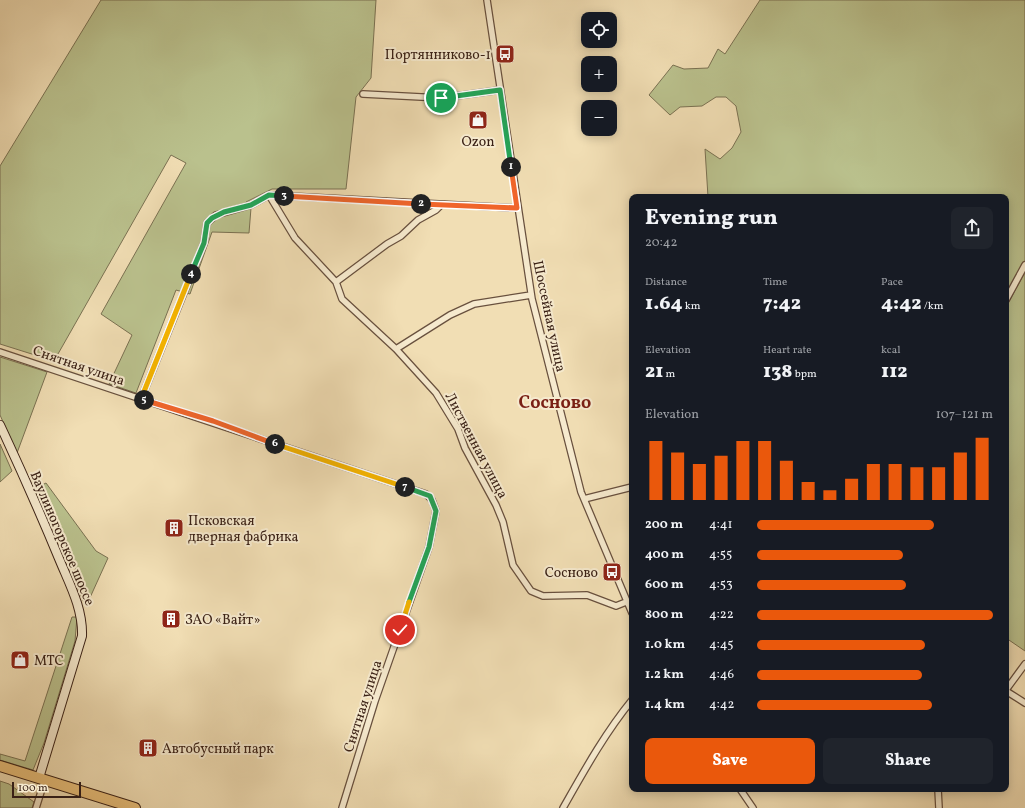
<!DOCTYPE html>
<html lang="en">
<head>
<meta charset="utf-8">
<style>
  :root { --surface:#171b24; --page:#20242c; --text:#f1f3f6; --muted:#9ea1a6; --accent:#ea580c }
  body { margin:0; font-family:Vollkorn,serif; background:var(--page); color:var(--text); height:100vh; display:flex; flex-direction:column; font-size:15px; white-space:nowrap }
  * { box-sizing:border-box; margin:0 }
  p { font-size:13px; color:var(--muted) }
  .icon { flex:none; width:22px; height:22px; fill:none; stroke:currentColor; stroke-width:2; stroke-linecap:round; stroke-linejoin:round }
  .map { position:relative; flex:1; overflow:hidden }
  .panel { position:absolute; left:629px; top:194px; width:380px; height:598px; display:flex; flex-direction:column; background:var(--surface); border-radius:8px; box-shadow:0 2px 10px #0003 }
  .panel>* { flex:none }
  .tools { position:absolute; left:581px; top:12px; display:grid; gap:8px }
  .tools a { display:grid; place-items:center; width:36px; height:36px; border-radius:8px; background:var(--surface); box-shadow:0 2px 10px #0003; font-size:20px }
  .scale { position:absolute; left:12px; bottom:10px; width:69px; box-sizing:border-box; padding-left:4px; border:2px solid #3a2116; border-top:0; font-size:11px; line-height:14px; white-space:nowrap; color:#3a2116; -webkit-text-stroke:3px #f6eace; paint-order:stroke }
  .pin { position:absolute; display:grid; place-items:center; width:34px; height:34px; color:#fff; margin:-17px; border:2px solid #fff; border-radius:50%; box-shadow:0 1px 4px #0007 }
  .km { position:absolute; width:20px; height:20px; margin:-10px; border-radius:50%; background:#222; color:#fff; font-size:11px; line-height:20px; text-align:center }
  .round { display:grid; place-items:center; flex:none; width:42px; height:42px; border-radius:8px; background:var(--page) }
  .overview { display:flex; align-items:center; justify-content:space-between; height:68px; padding:0 16px }
  h1 { font-size:22px; font-weight:800; line-height:30px }
  .stats { display:grid; grid-template-columns:repeat(3,1fr); gap:6px; height:68px; padding:4px 16px }
  .stats div { display:grid; align-content:center }
  .stats b { font-size:20px; font-weight:800 }
  .stats small { font-size:11px; font-weight:400 }
  .stats p { font-size:11px }
  .chart { height:112px; padding:8px 16px }
  .chart p { display:flex; justify-content:space-between }
  .chart svg { width:100%; height:72px; margin-top:4px; stroke:var(--accent); stroke-width:6 }
  .primary-button { display:flex; gap:8px; margin-top:auto; padding:8px 16px }
  .primary-button a { flex:1; height:46px; border-radius:8px; background:var(--accent); color:#fff; font-size:16px; font-weight:800; line-height:46px; text-align:center }
  .primary-button a+a { background:var(--page); color:var(--text) }
  ul { padding:0 16px; list-style:none; font-size:13px }
  li { display:grid; grid-template-columns:64px 48px 1fr; align-items:center; height:30px }
  li i { height:10px; border-radius:5px; background:var(--accent) }
  .map>svg:first-child { display:block }
</style>
</head>
<body>
<div class="map">
<svg width="1025" height="808" viewBox="0 0 1025 808">
  <rect width="100%" height="100%" fill="#f1deb4"/>
  <filter id="stains"><feTurbulence type="fractalNoise" baseFrequency=".005" numOctaves="4"/><feColorMatrix values="0 0 0 0 .2 0 0 0 0 .09 0 0 0 0 .02 0 0 0 .5 -.17"/></filter>
  <radialGradient id="worn" r=".72"><stop offset=".6" stop-color="#630" stop-opacity="0"/><stop offset="1" stop-color="#630" stop-opacity=".3"/></radialGradient>
  <!-- green -->
  <path fill="#bac18d" stroke="#7a7152" d="M101,0h275l-5,78 -15,19 -10,92h-74l-26,13 5,6 -2,25 -37,-1 -22,62 -14,-4 -40,103 -27,-9 23,-49 -31,-21 85,-151 -15,-8 -117,206 -54,-17v-178z
    M760,0h265v262l-19,35v-100h-298l-3,-48 15,10 12,-11 9,-16 -5,-26 -10,-9h-10l-14,9 -22,1 -10,8 -21,-20 24,-30 11,4 24,-1 10,-19 7,5z
    M1025,272v379l-19,-13v-331z
    M0,357l47,15 -30,81 -17,-38z
    M0,444l12,27 -12,11z
    M46,483l50,68 12,7 -20,44 -5,-1 -11,-29 4,-3 -21,-49 -5,2 -18,-32z
    M72,617h5l-2,24 -31,102 -11,27 -33,-10v-6l25,7z
    M0,781l9,3 25,18 -2,6h-32z"/>
  <g fill="none" stroke-linecap="round" stroke-linejoin="round">
    <!-- street casing -->
    <g stroke="#68503e" stroke-width="8">
      <path id="street" d="M487,0l45,299 49,193 51,121
        M363,94l78,4 59,-8
        M269,195l26,43 41,44 6,17 54,50 40,44 22,36 7,19 31,57 7,17 10,43 18,26 12,5 44,-1 29,11 10,-4
        M336,282l51,-38 14,-8 17,-16 18,-10 5,-5
        M1006,300l19,-35
        M396,349l54,-34 24,-11 57,-9
        M0,352l426,142 6,6 4,11 -7,36 -54,154 -33,107
        M141,399l63,-156 3,-20 9,-8 35,-10 18,-10 248,13
        M584,499l48,-12
        M1006,690l19,-26
        M1006,691l19,12
        M740,789l13,19
        M938,789l1,19
        M36,808l9,-29
        M563,808c21,-37 42,-75 69,-108"/>
    </g>
    <!-- secondary casing -->
    <g stroke="#3a2116" stroke-width="10">
      <path id="secondary" d="M0,425c21,45 41,90 60,136 10,24 23,48 22,75l-43,142"/>
    </g>
    <!-- highway casing -->
    <g stroke="#3a2116" stroke-width="12">
      <path id="highway" d="M0,766l135,42"/>
    </g>
    <!-- street -->
    <use href="#street" stroke="#f6eace" stroke-width="5.5"/>
    <!-- secondary -->
    <use href="#secondary" stroke="#f6eace" stroke-width="8"/>
    <!-- highway -->
    <use href="#highway" stroke="#e8bf7a" stroke-width="10"/>
  </g>
  <g fill="none" stroke-linecap="round" stroke-linejoin="round">
    <!-- split-1 casing -->
    <g stroke="#fff" stroke-width="8">
      <path id="split-1" d="M441,98l59,-8 11,77"/>
    </g>
    <!-- split-2 casing -->
    <g stroke="#fff" stroke-width="8">
      <path id="split-2" d="M421,204l96,4 -6,-41"/>
    </g>
    <!-- split-3 casing -->
    <g stroke="#fff" stroke-width="8">
      <path id="split-3" d="M284,196l137,8"/>
    </g>
    <!-- split-4 casing -->
    <g stroke="#fff" stroke-width="8">
      <path id="split-4" d="M191,274l13,-31 3,-20 5,-5 12,-6 27,-7 18,-10 15,1"/>
    </g>
    <!-- split-5 casing -->
    <g stroke="#fff" stroke-width="8">
      <path id="split-5" d="M144,400l-3,-1 50,-125"/>
    </g>
    <!-- split-6 casing -->
    <g stroke="#fff" stroke-width="8">
      <path id="split-6" d="M144,400l69,21 62,23"/>
    </g>
    <!-- split-7 casing -->
    <g stroke="#fff" stroke-width="8">
      <path id="split-7" d="M275,444l130,43"/>
    </g>
    <!-- split-8 casing -->
    <g stroke="#fff" stroke-width="8">
      <path id="split-8" d="M405,487l25,9 6,15 -7,36 -20,55"/>
    </g>
    <!-- split-9 casing -->
    <g stroke="#fff" stroke-width="8">
      <path id="split-9" d="M400,630l9,-28"/>
    </g>
    <!-- split-1 -->
    <use href="#split-1" stroke="#22a559" stroke-width="5"/>
    <!-- split-2 -->
    <use href="#split-2" stroke="#f0652b" stroke-width="5"/>
    <!-- split-3 -->
    <use href="#split-3" stroke="#f0652b" stroke-width="5"/>
    <!-- split-4 -->
    <use href="#split-4" stroke="#22a559" stroke-width="5"/>
    <!-- split-5 -->
    <use href="#split-5" stroke="#f5b400" stroke-width="5"/>
    <!-- split-6 -->
    <use href="#split-6" stroke="#f0652b" stroke-width="5"/>
    <!-- split-7 -->
    <use href="#split-7" stroke="#f5b400" stroke-width="5"/>
    <!-- split-8 -->
    <use href="#split-8" stroke="#22a559" stroke-width="5"/>
    <!-- split-9 -->
    <use href="#split-9" stroke="#f5b400" stroke-width="5"/>
  </g>
  <!-- icons -->
  <defs>
    <g id="bus-square" transform="scale(1)"><rect x="-9" y="-9" width="18" height="18" rx="4" fill="#8f2418" stroke="#f6eace"/><path d="M-5-6H5V4H4V6H2V4H-2V6H-4V4H-5ZM-3.5-4V0h7V-4ZM-3.5 1.2v1.5H-2V1.2ZM2 1.2v1.5H3.5V1.2Z" fill="#fff"/></g>
    <g id="shop-square" transform="scale(1)"><rect x="-9" y="-9" width="18" height="18" rx="4" fill="#8f2418" stroke="#f6eace"/><path d="M-5-2.5h2.3a2.7 3.5 0 0 1 5.4 0H5L5.5 6h-11ZM-1.5-2.5h3a1.5 2.3 0 0 0-3 0Z" fill="#fff"/></g>
    <g id="building-square" transform="scale(1)"><rect x="-9" y="-9" width="18" height="18" rx="4" fill="#8f2418" stroke="#f6eace"/><path d="M-4-6H4V6H1V3H-1V6H-4ZM-2.5-4.3h1.7v1.8h-1.7ZM.8-4.3h1.7v1.8H.8ZM-2.5-1h1.7V.8h-1.7ZM.8-1h1.7V.8H.8Z" fill="#fff"/></g>
  </defs>
  <g fill-rule="evenodd">
    <use href="#bus-square" x="505" y="54"/>
    <use href="#shop-square" x="478" y="120"/>
    <use href="#building-square" x="174" y="528"/>
    <use href="#bus-square" x="612" y="572"/>
    <use href="#building-square" x="171" y="619"/>
    <use href="#shop-square" x="20" y="660"/>
    <use href="#building-square" x="148" y="748"/>
  </g>
  <g text-anchor="middle" stroke-width="4" stroke-linejoin="round" paint-order="stroke">
    <!-- poi labels -->
    <g font-size="14" fill="#3a2116" stroke="#f6eace" text-anchor="start">
      <text x="491" y="59" text-anchor="end">Портянниково-1</text>
      <text x="478" y="146" text-anchor="middle">Ozon</text>
      <text x="188" y="525">Псковская<tspan x="188" dy="16">дверная фабрика</tspan></text>
      <text x="598" y="577" text-anchor="end">Сосново</text>
      <text x="185" y="624">ЗАО «Вайт»</text>
      <text x="34" y="665">МТС</text>
      <text x="162" y="753">Автобусный парк</text>
    </g>
    <!-- street labels -->
    <g font-size="14" fill="#3a2116" stroke="#f6eace">
      <text transform="translate(550 316) rotate(78)" y="5">Шоссейная улица</text>
      <text transform="translate(79 365) rotate(19)" y="5">Снятная улица</text>
      <text transform="translate(477 445) rotate(62)" y="5">Лиственная улица</text>
      <text transform="translate(63 538) rotate(67)" y="5">Ваулиногорское шоссе</text>
      <text transform="translate(362 706) rotate(-72)" y="5">Снятная улица</text>
    </g>
    <!-- district labels -->
    <g font-size="18" font-weight="bold" fill="#7a1f14" stroke="#f6eace">
      <text x="555" y="408">Сосново</text>
    </g>
  </g>
  <rect width="100%" height="100%" filter="url(#stains)"/>
  <rect width="100%" height="100%" fill="url(#worn)"/>
</svg>
<div class="tools">
<a><svg class="icon" aria-label="locate" viewBox="0 0 24 24"><circle cx="12" cy="12" r="6"/><path d="M12 2v4M12 18v4M2 12h4M18 12h4"/></svg></a>
<a>+</a>
<a>−</a>
</div>
<div class="scale">100 m</div>
<div class="pin" style="left:441px;top:98px;background:#1e9e55"><svg class="icon" aria-label="arrive" viewBox="0 0 24 24"><path d="M6 21V4h12l-3 4 3 4H6"/></svg></div>
<div class="pin" style="left:400px;top:630px;background:#d93025"><svg class="icon" aria-label="check" viewBox="0 0 24 24"><path d="M5 12l5 5 9-10"/></svg></div>
<b class="km" style="left:511px;top:167px">1</b>
<b class="km" style="left:421px;top:204px">2</b>
<b class="km" style="left:284px;top:196px">3</b>
<b class="km" style="left:191px;top:274px">4</b>
<b class="km" style="left:144px;top:400px">5</b>
<b class="km" style="left:275px;top:444px">6</b>
<b class="km" style="left:405px;top:487px">7</b>
<section class="panel">
<div class="overview"><div><h1>Evening run</h1><p>20:42</p></div><a class="round"><svg class="icon" aria-label="share" viewBox="0 0 24 24"><path d="M12 15V3M7 8l5-5 5 5M5 13v7h14v-7"/></svg></a></div>
<div class="stats">
<div><p>Distance</p><b>1.64<small> km</small></b></div>
<div><p>Time</p><b>7:42</b></div>
<div><p>Pace</p><b>4:42<small> /km</small></b></div>
</div>
<div class="stats">
<div><p>Elevation</p><b>21<small> m</small></b></div>
<div><p>Heart rate</p><b>138<small> bpm</small></b></div>
<div><p>kcal</p><b>112</b></div>
</div>
<div class="chart"><p><span>Elevation</span>107–121 m</p>
<svg viewBox="0 0 160 44" preserveAspectRatio="none"><path d="M5 44V8M15 44V15M25 44V22M35 44V17M45 44V8M55 44V8M65 44V20M75 44V33M85 44V38M95 44V31M105 44V22M115 44V22M125 44V24M135 44V24M145 44V15M155 44V6"/></svg>
</div>
<ul>
<li><b>200 m</b>4:41<i style="width:75%"></i></li>
<li><b>400 m</b>4:55<i style="width:62%"></i></li>
<li><b>600 m</b>4:53<i style="width:63%"></i></li>
<li><b>800 m</b>4:22<i style="width:100%"></i></li>
<li><b>1.0 km</b>4:45<i style="width:71%"></i></li>
<li><b>1.2 km</b>4:46<i style="width:70%"></i></li>
<li><b>1.4 km</b>4:42<i style="width:74%"></i></li>
</ul>
<div class="primary-button"><a>Save</a><a>Share</a></div>
</section>
</div>
</body>
</html>
